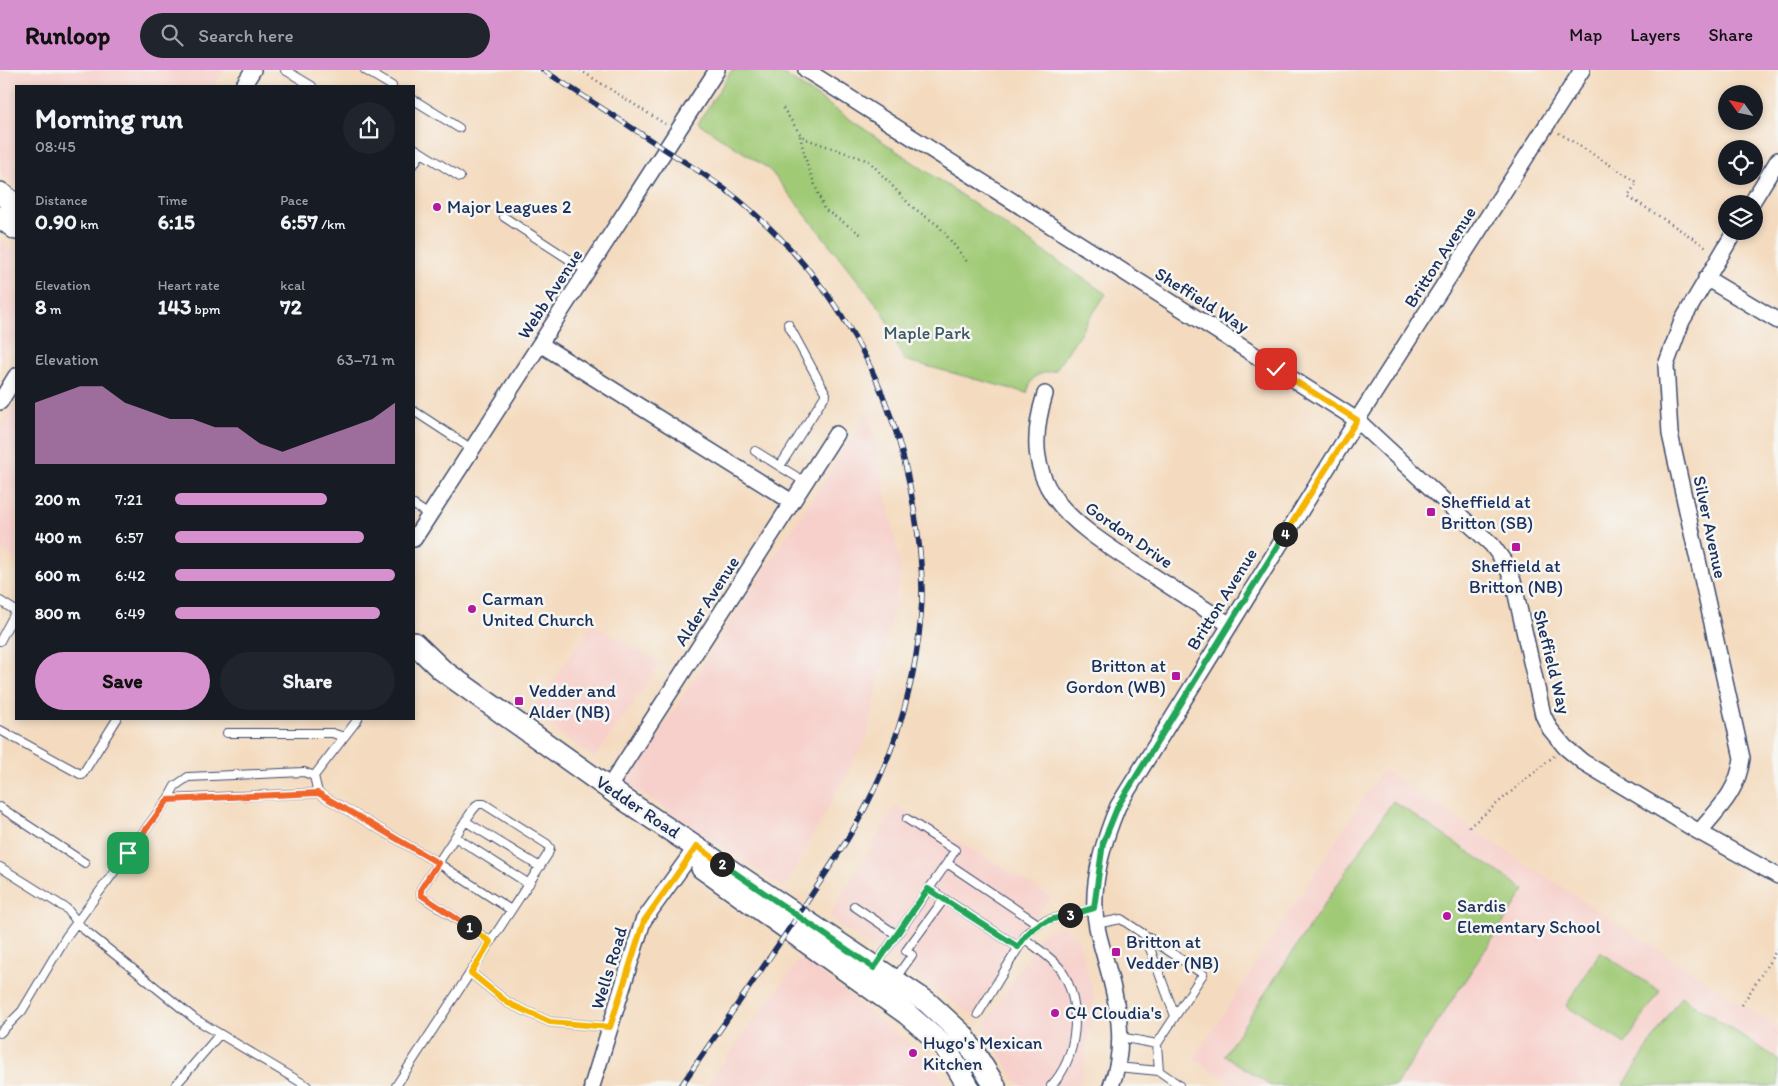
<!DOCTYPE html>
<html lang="en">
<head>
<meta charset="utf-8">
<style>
  :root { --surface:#171b24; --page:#20242c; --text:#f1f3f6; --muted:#9ea1a6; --accent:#d690ce }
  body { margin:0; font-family:Itim,sans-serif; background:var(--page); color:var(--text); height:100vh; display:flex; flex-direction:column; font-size:19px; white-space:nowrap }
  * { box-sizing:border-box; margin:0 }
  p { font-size:16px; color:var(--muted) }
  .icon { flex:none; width:28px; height:28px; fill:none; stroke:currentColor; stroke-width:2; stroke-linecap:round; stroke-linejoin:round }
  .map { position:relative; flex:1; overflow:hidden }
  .sheet { position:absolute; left:15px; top:15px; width:400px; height:635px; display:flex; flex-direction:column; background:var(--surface); border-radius:0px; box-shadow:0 2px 8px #0003 }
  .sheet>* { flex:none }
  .needle { width:32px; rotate:303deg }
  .tools { position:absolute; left:1718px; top:15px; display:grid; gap:10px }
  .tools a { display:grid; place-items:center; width:45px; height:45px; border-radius:50%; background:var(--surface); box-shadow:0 2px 8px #0003; font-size:25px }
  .pin { position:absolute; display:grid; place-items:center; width:42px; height:42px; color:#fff; margin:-21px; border-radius:10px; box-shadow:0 2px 8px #0006 }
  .km { position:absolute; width:25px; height:25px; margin:-12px; border-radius:50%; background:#222; color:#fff; font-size:14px; line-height:25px; text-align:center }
  .round { display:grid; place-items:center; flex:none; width:52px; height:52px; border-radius:26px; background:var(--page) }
  .head { display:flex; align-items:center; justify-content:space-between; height:85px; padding:0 20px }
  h1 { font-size:28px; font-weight:700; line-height:38px }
  .metrics { display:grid; grid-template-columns:repeat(3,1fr); gap:8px; height:85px; padding:5px 20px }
  .metrics div { display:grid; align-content:center }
  .metrics b { font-size:21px; font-weight:700 }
  .metrics small { font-size:14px; font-weight:400 }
  .metrics p { font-size:14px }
  .chart { height:140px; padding:10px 20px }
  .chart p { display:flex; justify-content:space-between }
  .chart svg { width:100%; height:90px; margin-top:5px; fill:var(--accent); opacity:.7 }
  .primary-button { display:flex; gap:10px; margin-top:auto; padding:10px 20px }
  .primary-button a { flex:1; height:58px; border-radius:30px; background:var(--accent); color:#111; font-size:20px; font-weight:700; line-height:58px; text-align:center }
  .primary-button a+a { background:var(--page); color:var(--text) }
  ul { padding:0 20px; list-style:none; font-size:16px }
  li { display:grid; grid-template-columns:80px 60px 1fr; align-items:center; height:38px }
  li i { height:12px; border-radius:6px; background:var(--accent) }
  header { display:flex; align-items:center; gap:30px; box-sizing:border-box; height:70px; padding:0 25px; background:var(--accent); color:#111 }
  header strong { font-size:24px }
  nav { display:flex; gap:28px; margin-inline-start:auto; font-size:18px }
  .search { width:350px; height:45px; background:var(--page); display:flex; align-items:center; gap:12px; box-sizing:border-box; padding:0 18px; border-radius:28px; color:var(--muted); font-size:19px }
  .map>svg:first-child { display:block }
</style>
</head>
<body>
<header>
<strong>Runloop</strong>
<div class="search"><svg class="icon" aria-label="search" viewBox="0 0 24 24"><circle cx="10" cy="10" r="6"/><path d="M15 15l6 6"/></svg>Search here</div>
<nav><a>Map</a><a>Layers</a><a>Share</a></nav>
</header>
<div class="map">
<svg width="1778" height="1016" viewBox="0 0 1778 1016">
  <rect width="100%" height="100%" fill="#f6f6f2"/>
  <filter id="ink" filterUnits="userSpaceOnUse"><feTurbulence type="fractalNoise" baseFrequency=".02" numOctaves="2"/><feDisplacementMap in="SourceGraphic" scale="10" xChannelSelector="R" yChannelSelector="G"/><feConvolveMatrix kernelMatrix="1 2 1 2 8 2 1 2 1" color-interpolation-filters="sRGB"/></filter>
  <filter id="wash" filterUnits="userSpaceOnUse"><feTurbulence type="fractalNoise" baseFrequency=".0096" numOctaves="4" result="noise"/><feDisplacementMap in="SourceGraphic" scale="20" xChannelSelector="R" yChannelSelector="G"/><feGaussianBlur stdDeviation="1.12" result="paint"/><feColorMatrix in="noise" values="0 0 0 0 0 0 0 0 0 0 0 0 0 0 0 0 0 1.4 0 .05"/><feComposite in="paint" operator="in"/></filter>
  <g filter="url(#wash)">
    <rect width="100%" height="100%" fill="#f4dbbf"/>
    <!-- built -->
    <path fill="#f7d0cb" d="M0,0h225l-10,16h-199v100l-16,-14z
      M0,170l16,11v85l-16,27z
      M16,331v159l-16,-11v-122z
      M869,341l32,160 -34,166 -83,151 -158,-105z
      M592,554l68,40 -65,94 -64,-45z
      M1382,700l396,258v58h-542l-42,-27z
      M896,735l154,91 -77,119 -144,-97z
      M1061,856l17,13 16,57 -11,81 -8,9h-56l-35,-58 57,-94z
      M801,887l131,105 14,24h-240z"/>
    <!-- park -->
    <path fill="#a0ca76" stroke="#5e7c6a" d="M732,0h46l328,224 -51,77c-19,3 -23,4 -28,22l-123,-33 -21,-48 -114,-143 -71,-46z
      M1393,731l132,89 -130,196h-124l-47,-31z
      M1600,882l60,39 -35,53 -59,-38z
      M1681,926l97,63v27h-155z"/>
  </g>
  <g filter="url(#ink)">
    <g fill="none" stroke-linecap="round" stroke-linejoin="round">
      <!-- service casing -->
      <g stroke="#3c496d" stroke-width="10">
        <path id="service" d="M285,0l27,16
          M365,0l27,16
          M414,30l45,28
          M414,78l46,29
          M414,94l7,-11
          M504,147l83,54
          M414,341l58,38
          M755,381l50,31
          M780,396l46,-72 -38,-70
          M414,435l15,10
          M0,531l16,10
          M0,571l16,-30
          M0,660l82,45 35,-56
          M227,663h105l12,4
          M314,706l44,-57
          M168,729l7,-13 13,-9 116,-5 10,4 4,17
          M0,737l85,56
          M907,749l48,31 -8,13
          M465,751l75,46
          M455,767l74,47
          M0,797l67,42 15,19 113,91 112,67
          M929,819l89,58
          M854,836l43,29
          M1096,854l25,-5 82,55 -46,70 2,27
          M1145,865l30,81
          M1024,868c12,10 29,20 38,33 21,35 16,86 -11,115
          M491,872l-66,-44 -4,-3v-6l17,-26 73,47
          M875,896l72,-103 91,61
          M471,903l37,30 42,19 60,5
          M895,909l17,-24 -6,-4 38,-52
          M978,944l50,-82 16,-11 50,-12
          M0,963l22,-22 44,-74 102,-138 150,-6 120,70 34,-52 6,-7h6l63,40 3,4 -2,6 -152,232
          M1120,967l37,7
          M1117,997l42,4 20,14
          M175,1016l44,-51"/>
      </g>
      <!-- minor casing -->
      <g stroke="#3c496d" stroke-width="18">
        <path id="minor" d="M806,0l551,350 135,125 13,18 8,18 30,134 7,14 15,18 18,15 116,70 79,44
          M243,16l10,-16
          M1751,134l27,-44
          M1706,208l72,43
          M540,274l252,158
          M1045,324c-29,93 23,126 93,172 30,19 60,39 91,58
          M0,332l16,-26
          M414,469l303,-469
          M609,717l227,-353
          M1699,762c21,-25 39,-41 43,-74l-72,-324 -4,-69 16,-44 53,-90
          M592,1016l51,-165 54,-75
          M1111,1016c17,-42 6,-86 -6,-128 -4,-15 -10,-31 -10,-48 -2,-34 10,-73 23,-104l239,-386 225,-350"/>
      </g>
      <!-- secondary casing -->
      <g stroke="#3c496d" stroke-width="24">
        <path id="secondary" d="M0,123l16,12
          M0,147l16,12
          M414,573l28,27 186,132 299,200 36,33 32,51
          M702,798l205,146 38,33 23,39"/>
      </g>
      <!-- path -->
      <path stroke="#3c496d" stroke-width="2.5" stroke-dasharray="1 4" stroke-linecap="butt" d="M580,0l85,54
        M783,38l17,26 6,5 63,22 42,45 28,20 29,37
        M1559,63l78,49 -9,14 80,52
        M800,66l7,28 17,45 38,26
        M1469,757l85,-71
        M1742,935l36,-57"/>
      <!-- service -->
      <use href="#service" stroke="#fff" stroke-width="8"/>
      <!-- minor -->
      <use href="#minor" stroke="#fff" stroke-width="15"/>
      <!-- secondary -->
      <use href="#secondary" stroke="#fff" stroke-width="21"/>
      <!-- rail casing -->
      <g stroke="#1b2f5e" stroke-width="5.5">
        <path id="rail" d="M543,0c39,25 77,50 115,75 28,18 57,35 82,56 96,80 155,186 174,308 6,34 10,71 7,106 -5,61 -22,123 -49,179 -15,32 -35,62 -54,91 -44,68 -91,134 -137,201"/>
      </g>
      <!-- rail -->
      <use href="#rail" stroke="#f6f6f2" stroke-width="4" stroke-dasharray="11" stroke-linecap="butt"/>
    </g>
  </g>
  <g fill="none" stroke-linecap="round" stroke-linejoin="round" filter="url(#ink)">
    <!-- split-1 casing -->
    <g stroke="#fff" stroke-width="10">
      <path id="split-1" d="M128,783l40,-53 150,-7 120,70 -17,26v6l48,32"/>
    </g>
    <!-- split-2 casing -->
    <g stroke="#fff" stroke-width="10">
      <path id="split-2" d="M469,857l21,15 -19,31 37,30 42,19 60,5 34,-106 53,-75 25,18"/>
    </g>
    <!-- split-3 casing -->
    <g stroke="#fff" stroke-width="10">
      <path id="split-3" d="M722,794l152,104 54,-79 90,58c15,-24 25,-26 52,-32"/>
    </g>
    <!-- split-4 casing -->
    <g stroke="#fff" stroke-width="10">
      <path id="split-4" d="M1070,845l24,-7 9,-65 15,-37 167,-272"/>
    </g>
    <!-- split-5 casing -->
    <g stroke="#fff" stroke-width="10">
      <path id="split-5" d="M1276,299l81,51 -72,114"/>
    </g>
    <!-- split-1 -->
    <use href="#split-1" stroke="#f0652b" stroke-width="6"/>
    <!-- split-2 -->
    <use href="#split-2" stroke="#f5b400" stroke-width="6"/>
    <!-- split-3 -->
    <use href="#split-3" stroke="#22a559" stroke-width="6"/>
    <!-- split-4 -->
    <use href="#split-4" stroke="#22a559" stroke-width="6"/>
    <!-- split-5 -->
    <use href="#split-5" stroke="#f5b400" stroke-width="6"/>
  </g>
  <!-- markers -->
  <g fill="#b5179e" stroke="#f6f6f2" stroke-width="2">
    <circle cx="437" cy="137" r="5"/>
    <rect x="1426" y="437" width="10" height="10" rx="2.5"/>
    <rect x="1511" y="472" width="10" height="10" rx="2.5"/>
    <circle cx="472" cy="539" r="5"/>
    <rect x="1171" y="601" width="10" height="10" rx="2.5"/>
    <rect x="514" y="626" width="10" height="10" rx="2.5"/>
    <circle cx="1447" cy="846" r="5"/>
    <rect x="1111" y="877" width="10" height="10" rx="2.5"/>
    <circle cx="1055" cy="943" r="5"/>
    <circle cx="913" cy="983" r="5"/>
  </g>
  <g text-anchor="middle" stroke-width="5" stroke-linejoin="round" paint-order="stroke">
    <!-- poi labels -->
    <g font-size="18" fill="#1b2f5e" stroke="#f6f6f2" text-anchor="start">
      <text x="447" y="143">Major Leagues 2</text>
      <text x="1441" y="438">Sheffield at<tspan x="1441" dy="21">Britton (SB)</tspan></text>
      <text x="1516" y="502" text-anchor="middle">Sheffield at<tspan x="1516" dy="21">Britton (NB)</tspan></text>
      <text x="482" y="535">Carman<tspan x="482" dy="21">United Church</tspan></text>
      <text x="1166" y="602" text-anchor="end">Britton at<tspan x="1166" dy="21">Gordon (WB)</tspan></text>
      <text x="529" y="627">Vedder and<tspan x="529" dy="21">Alder (NB)</tspan></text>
      <text x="1457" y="842">Sardis<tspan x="1457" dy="21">Elementary School</tspan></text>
      <text x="1126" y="878">Britton at<tspan x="1126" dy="21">Vedder (NB)</tspan></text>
      <text x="1065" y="949">C4 Cloudia's</text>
      <text x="923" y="979">Hugo's Mexican<tspan x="923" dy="21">Kitchen</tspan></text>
    </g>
    <!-- street labels -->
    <g font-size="18" fill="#1b2f5e" stroke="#f6f6f2">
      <text transform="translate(1440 187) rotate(-57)" y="6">Britton Avenue</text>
      <text transform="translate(550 224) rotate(-57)" y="6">Webb Avenue</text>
      <text transform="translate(1202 230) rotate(32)" y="6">Sheffield Way</text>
      <text transform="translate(1710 457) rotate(78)" y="6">Silver Avenue</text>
      <text transform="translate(1129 465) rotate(35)" y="6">Gordon Drive</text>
      <text transform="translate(1222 529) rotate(-58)" y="6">Britton Avenue</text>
      <text transform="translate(707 531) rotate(-57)" y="6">Alder Avenue</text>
      <text transform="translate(1552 592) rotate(76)" y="6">Sheffield Way</text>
      <text transform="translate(638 737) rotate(34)" y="6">Vedder Road</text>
      <text transform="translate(609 898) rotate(-73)" y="6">Wells Road</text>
    </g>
    <!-- park labels -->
    <g font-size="18" fill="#3c5664" stroke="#f6f6f2">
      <text x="927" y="269">Maple Park</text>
    </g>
  </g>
</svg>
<div class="tools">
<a><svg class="needle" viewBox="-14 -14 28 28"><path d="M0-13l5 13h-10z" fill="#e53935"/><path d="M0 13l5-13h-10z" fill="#9ea1a6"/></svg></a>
<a><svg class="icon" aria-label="locate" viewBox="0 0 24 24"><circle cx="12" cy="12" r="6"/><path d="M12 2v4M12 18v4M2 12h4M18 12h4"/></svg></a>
<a><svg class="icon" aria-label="layers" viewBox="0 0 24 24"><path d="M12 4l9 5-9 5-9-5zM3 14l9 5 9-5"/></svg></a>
</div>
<div class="pin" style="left:128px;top:783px;background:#1e9e55"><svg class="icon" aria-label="arrive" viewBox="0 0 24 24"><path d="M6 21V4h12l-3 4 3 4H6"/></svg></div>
<div class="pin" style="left:1276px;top:299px;background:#d93025"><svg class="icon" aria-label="check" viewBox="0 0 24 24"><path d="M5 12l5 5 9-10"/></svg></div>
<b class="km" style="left:469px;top:857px">1</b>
<b class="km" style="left:722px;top:794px">2</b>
<b class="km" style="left:1070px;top:845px">3</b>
<b class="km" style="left:1285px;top:464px">4</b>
<section class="sheet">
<div class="head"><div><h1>Morning run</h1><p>08:45</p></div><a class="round"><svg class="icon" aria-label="share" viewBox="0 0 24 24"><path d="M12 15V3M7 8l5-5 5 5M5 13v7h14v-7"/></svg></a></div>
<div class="metrics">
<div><p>Distance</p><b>0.90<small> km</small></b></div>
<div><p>Time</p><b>6:15</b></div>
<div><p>Pace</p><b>6:57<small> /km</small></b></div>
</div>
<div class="metrics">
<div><p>Elevation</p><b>8<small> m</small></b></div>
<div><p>Heart rate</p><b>143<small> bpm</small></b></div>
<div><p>kcal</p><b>72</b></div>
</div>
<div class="chart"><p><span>Elevation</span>63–71 m</p>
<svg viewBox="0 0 160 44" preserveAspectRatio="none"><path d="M0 44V14L10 10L20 6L30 6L40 14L50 18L60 22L70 22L80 26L90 26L100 34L110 38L120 34L130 30L140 26L150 22L160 14V44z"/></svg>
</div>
<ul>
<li><b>200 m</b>7:21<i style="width:69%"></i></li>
<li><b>400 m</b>6:57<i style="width:86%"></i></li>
<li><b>600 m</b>6:42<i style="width:100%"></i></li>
<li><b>800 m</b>6:49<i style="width:93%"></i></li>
</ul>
<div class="primary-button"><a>Save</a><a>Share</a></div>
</section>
</div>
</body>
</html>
